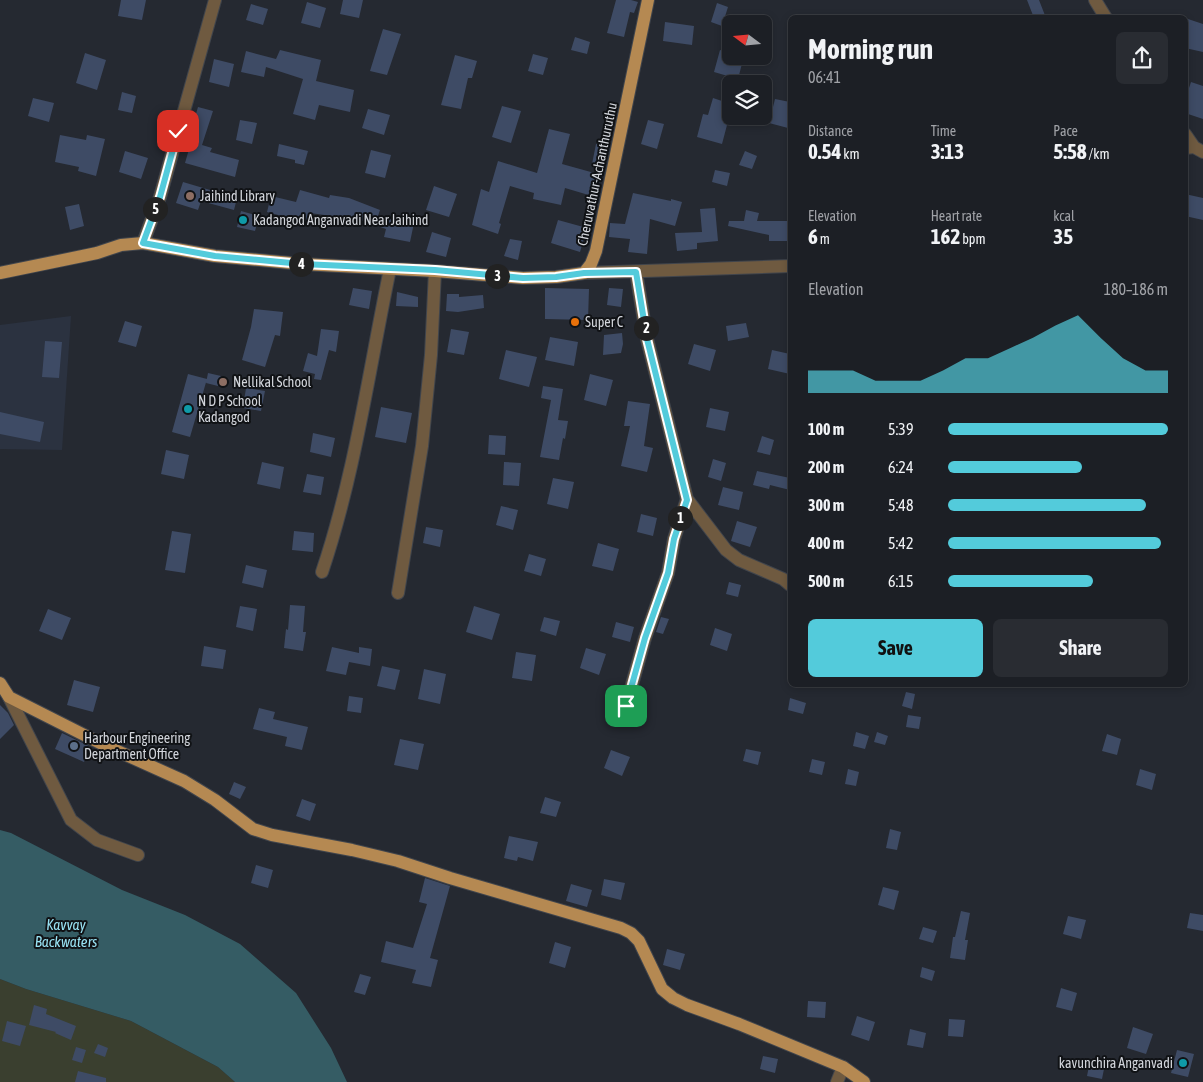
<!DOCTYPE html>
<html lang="en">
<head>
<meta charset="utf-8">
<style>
  :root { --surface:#1c1f25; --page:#292c32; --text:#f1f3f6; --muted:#a0a2a7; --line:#3a3d42; --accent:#53cbdb }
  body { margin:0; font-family:"Asap Condensed",sans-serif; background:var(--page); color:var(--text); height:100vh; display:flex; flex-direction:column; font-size:19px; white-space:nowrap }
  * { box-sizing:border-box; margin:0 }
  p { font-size:16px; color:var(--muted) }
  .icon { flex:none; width:28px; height:28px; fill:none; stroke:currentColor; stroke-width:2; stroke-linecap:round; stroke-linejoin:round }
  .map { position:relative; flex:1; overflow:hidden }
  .details { position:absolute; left:788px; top:15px; width:400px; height:672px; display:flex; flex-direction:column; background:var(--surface); border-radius:8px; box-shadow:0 2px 8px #0003,0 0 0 1px var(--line) }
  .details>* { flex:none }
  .needle { width:32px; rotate:286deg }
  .buttons { position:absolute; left:722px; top:15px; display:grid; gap:10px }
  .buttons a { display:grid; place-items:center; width:50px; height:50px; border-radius:8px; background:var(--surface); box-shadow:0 2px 8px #0003,0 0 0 1px var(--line); font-size:25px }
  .pin { position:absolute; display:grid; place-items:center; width:42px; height:42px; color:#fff; margin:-21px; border-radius:10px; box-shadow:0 2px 8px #0006 }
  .km { position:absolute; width:25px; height:25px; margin:-12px; border-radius:50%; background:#222; color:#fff; font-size:14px; line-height:25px; text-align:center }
  .round { display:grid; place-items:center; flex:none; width:52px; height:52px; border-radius:8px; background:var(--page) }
  .headline { display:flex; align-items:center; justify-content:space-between; height:85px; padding:0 20px }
  h1 { font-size:28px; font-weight:700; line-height:38px }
  .figures { display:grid; grid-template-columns:repeat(3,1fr); gap:8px; height:85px; padding:5px 20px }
  .figures div { display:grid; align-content:center }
  .figures b { font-size:21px; font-weight:700 }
  .figures small { font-size:14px; font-weight:400 }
  .figures p { font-size:14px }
  .chart { height:140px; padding:10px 20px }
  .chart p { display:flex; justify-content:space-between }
  .chart svg { width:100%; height:90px; margin-top:5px; fill:var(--accent); opacity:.7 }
  .action { display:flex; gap:10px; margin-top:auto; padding:10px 20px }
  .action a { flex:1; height:58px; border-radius:8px; background:var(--accent); color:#111; font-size:20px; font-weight:700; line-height:58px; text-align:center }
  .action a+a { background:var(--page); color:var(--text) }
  ul { padding:0 20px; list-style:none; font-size:16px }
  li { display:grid; grid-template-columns:80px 60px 1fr; align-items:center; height:38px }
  li i { height:12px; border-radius:6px; background:var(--accent) }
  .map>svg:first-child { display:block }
</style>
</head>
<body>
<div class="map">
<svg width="1203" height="1082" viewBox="0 0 1203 1082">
  <rect width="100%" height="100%" fill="#252931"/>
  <!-- built -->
  <path fill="#2b3240" d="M71,316l-9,134 -62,-1v-124z"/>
  <!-- green -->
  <path fill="#3a3f2f" d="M0,979l26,10 105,32 87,46 17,15h-235z"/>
  <!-- water -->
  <path fill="#355c64" d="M0,830l11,3 111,57 63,25 55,29 56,49 35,55 16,34h-112l-17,-15 -87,-46 -105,-32 -26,-10z"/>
  <!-- building -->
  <path fill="#3e4b65" d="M121,0h25l-4,20 -24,-4z
    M343,0h20l-4,18 -19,-4z
    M616,0h15l7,2 -4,11 -4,-1 -6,25 -17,-4z
    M1027,0h12l7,18h-12z
    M307,2l19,6 -6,20 -19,-5z
    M717,3l11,4 -6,19 -11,-4z
    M251,4l17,5 -5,16 -17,-5z
    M1185,18l18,6v28l-18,-4z
    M665,22l29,4 -2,19 -29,-4z
    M383,29l18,5 -14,41 -17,-4z
    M575,37l15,5 -3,12 -16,-4z
    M280,50l41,10 -5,21 38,9 -4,22 -31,-7 -4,15 -22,-6 10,-35 -37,-12 -2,10 -23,-5 5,-21 30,8z
    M720,50l11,4v2h13l-6,23 -24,-7z
    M85,53l21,7 -9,30 -21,-7z
    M533,54l15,4 -5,17 -15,-4z
    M455,55l22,6 -5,17h-4l-7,31 -20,-4z
    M214,59l20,5 -5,23 -20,-5z
    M1191,82l12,4v33l-18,-6v-13z
    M122,92l14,4 -4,17 -14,-3z
    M33,98l21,5 -5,19 -21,-6z
    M713,98l18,6v6l-9,34 -25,-7 6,-23 5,1z
    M775,99l15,3v18l-2,8 -19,-5z
    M502,106l19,5 -10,32 -19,-6z
    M198,107l15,4 -11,34 10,3 -2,4 29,8 -4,17 -50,-14 11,-38 -3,-1z
    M368,109l22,6 -6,20 -22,-7z
    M240,120l17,3 -5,21 -16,-4z
    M648,120l16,4 -7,25 -16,-5z
    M549,129l21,5 -8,30 36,10 -6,22 -27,-8 -4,17 -28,-6 1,-6 -24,-7 -11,37 2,1 -3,10 -26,-9 9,-36 8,3 9,-31 39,12z
    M60,135l26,5 1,-5 18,4 -9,37 -18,-5 1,-4 -24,-5z
    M279,144l29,7 -4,14 -9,-2v-3l-18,-4z
    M596,144l11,2 -5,20 -10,-2z
    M371,150l20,5 -6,23 -20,-5z
    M125,151l23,7 -7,21 -22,-7z
    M745,151l12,5 -5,13 -13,-4z
    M715,170l15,3 -3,13 -15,-4z
    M183,182l54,16 -3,12 -33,-9 -3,9 -22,-7z
    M434,186l23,8 -8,23 -23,-7z
    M300,190l29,8 1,-3 19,3 31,12 -2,6 36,7 -4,19 -26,-5 2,-8 -40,-14v3l-36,-5 -2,10 -41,-11 4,-16 25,6z
    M633,193l38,8v-2l11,3 -7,24 -25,-7 -3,35 -19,-2 2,-13 -21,-2 1,-14 15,1z
    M1185,194l18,4v22l-18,-4z
    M79,204l5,22 -14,4 -5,-23z
    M715,208l3,33 -21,2v6l-20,2 -2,-18 27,-1 -2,-23z
    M746,210l13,3 -2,8h31v20h-19v-6l-41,-9 1,-5h15z
    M241,211l18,5 -4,15 -18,-4z
    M558,220l29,8 -7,24 -29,-9z
    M432,232l19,6 -5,19 -20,-5z
    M510,239l12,2 -4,19 -14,-4z
    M353,288l19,3 -3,18 -20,-4z
    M545,288l44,1 -1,31 -43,-1z
    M609,288l14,1 -2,18 -14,-2z
    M397,292l21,5v10l-22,-1z
    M447,294h12v3l24,-2 1,13 -26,4 -12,-1z
    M254,309l29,3 -3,24 -5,-1 -10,32 -23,-7 9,-33z
    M125,321l17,5 -6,21 -18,-5z
    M746,323l3,14 -21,4 -2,-15z
    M321,329l18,2 -3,21 -7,-2 -8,30 -7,-1 1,-5 -12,-3 5,-18 9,3z
    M451,329l18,3 -5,23 -17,-3z
    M622,333l1,11 -2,9 -18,2 1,-20z
    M550,337l28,5 -4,24 -29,-6z
    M45,341l17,1 -3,36 -17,-1z
    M694,344l22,6 -6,21 -22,-7z
    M506,350l31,7 -8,30 -30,-8z
    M772,350l18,4v20l-22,-5z
    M208,373l13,3 -3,10 -12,-3z
    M188,374l19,5 -17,58 -18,-5z
    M590,374l23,6 -7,26 -22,-6z
    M543,386l20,3 -5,31 10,1 -3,18 -2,-1 -4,22 -19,-3 11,-57 -10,-2z
    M246,388l19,3 -4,20 -18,-3z
    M628,401l22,3 -6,42 9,2 -6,24 -26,-6 9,-40h-6z
    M381,407l31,6 -6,30 -31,-6z
    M710,408l19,4 -4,19 -19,-4z
    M0,412l44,10 -4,20 -40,-8z
    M313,433l22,5 -4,19 -21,-5z
    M489,435l17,1 -1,19 -17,-1z
    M762,436l12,4 -4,15 -13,-3z
    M166,450l23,5 -5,24 -23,-5z
    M713,459l13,4 -5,18 -13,-4z
    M262,462l22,5 -4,22 -23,-5z
    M504,462l17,1 -2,23 -16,-1z
    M757,471l33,7v12l-20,-5 -1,4 -16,-4z
    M307,474l17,3 -3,18 -18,-3z
    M553,478l21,4 -6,27 -21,-5z
    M723,487l20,5 -4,18 -21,-5z
    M501,506l17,4 -5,20 -17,-5z
    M641,514l16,4 -4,18 -16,-4z
    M737,521l20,6 -7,20 -19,-6z
    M426,527l17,3 -3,17 -17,-4z
    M172,531l19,3 -6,39 -20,-3z
    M294,531l20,2 -1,19 -21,-2z
    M598,543l21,6 -6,22 -21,-5z
    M529,554l17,5 -5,17 -17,-5z
    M246,565l21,5 -4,18 -21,-5z
    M729,582l12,3 -3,12 -12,-3z
    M290,605l15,1 -2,26h3l-3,19 -19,-3 2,-19 2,1z
    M240,606l17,3 -4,22 -17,-4z
    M474,606l26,8 -8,26 -26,-8z
    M48,609l23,9 -9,22 -23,-9z
    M544,617l16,4 -4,15 -16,-5z
    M661,617l8,2 -6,15 -7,-2z
    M616,622l18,5 -4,15 -18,-5z
    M715,628l17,6 -5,17 -17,-6z
    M204,646l22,4 -3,19 -22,-3z
    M332,647l27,6v-6l13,2 -2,17 -21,-4 -3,13 -20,-4z
    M586,648l20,6 -7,21 -19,-7z
    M516,652l20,3 -4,26 -20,-3z
    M382,666l18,4 -5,20 -18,-4z
    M424,669l22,5 -6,30 -22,-5z
    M74,680l26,7 -7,25 -26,-7z
    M906,692l9,2 -3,15 -10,-3z
    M349,696l14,2 -2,15 -14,-2z
    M790,698l16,5 -3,11 -15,-4z
    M0,705l8,8 6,12 -14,14z
    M259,708l16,4 -2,7 35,8 -6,23 -17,-4 2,-9 -34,-8z
    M908,715l13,2 -2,12 -13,-2z
    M856,732l13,4 -4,13 -12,-3z
    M877,732l11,4 -3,9 -11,-3z
    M62,733l29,14 -7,15 -29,-13z
    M1107,734l14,5 -4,16 -15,-4z
    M400,739l24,5 -6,26 -24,-5z
    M746,749l15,3 -3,13 -15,-4z
    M611,750l19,7 -8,19 -18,-8z
    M812,759l13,3 -3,13 -13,-3z
    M848,769l11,3 -3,14 -11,-2z
    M1140,769l16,5 -4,16 -16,-5z
    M234,782l12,5 -6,12 -11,-5z
    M545,797l16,5 -5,15 -16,-4z
    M302,799l14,5 -6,17 -14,-5z
    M890,829l11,3 -4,18 -11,-2z
    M509,836l29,6 -5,19 -15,-4 -1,4 -13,-3z
    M256,865l17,5 -5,18 -17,-5z
    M425,878l25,8 -20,72 8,2 -7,27 -19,-4 4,-13 -35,-8 5,-21 27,7 14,-44 -8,-2z
    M604,879l21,4 -4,17 -20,-5z
    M571,884l21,6 -5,17 -21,-6z
    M883,887l16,4 -5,19 -16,-5z
    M961,911l9,2 -5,27h3l-3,20 -15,-2 3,-21h2z
    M1190,913l13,2v16l-16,-3z
    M1068,916l18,4 -5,19 -18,-5z
    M923,927l14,4 -4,12 -14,-4z
    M555,942l16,5 -6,21 -16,-5z
    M667,949l18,5 -5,16 -17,-5z
    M922,967l13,4 -3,10 -12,-4z
    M360,974l11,3 -6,18 -11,-3z
    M1061,988l16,5 -5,18 -16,-4z
    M808,1001l18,1 -1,16 -18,-1z
    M34,1005l13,4 -1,5 30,12 -5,14 -16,-7 1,-1 -27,-7z
    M857,1016l18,6 -6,19 -18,-6z
    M949,1019l16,1 -2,17 -15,-1z
    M7,1021l19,5 -6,20 -18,-5z
    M1133,1027l20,7 -7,20 -19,-6z
    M910,1029l16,4 -3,15 -16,-3z
    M98,1044l10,4 -3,9 -11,-4z
    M76,1047l10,3 -4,13 -10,-3z
    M1177,1050l17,4 -6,23 -17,-4z
    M763,1056l15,3 -3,14 -15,-4z
    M1089,1066l15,3 -2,10 -15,-3z
    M78,1071l28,7v4h-31z"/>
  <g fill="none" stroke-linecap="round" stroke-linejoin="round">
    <!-- minor casing -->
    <g stroke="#41454c" stroke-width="14">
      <path id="minor" d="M1095,0l11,18
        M1185,134l9,13
        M1185,148l9,-1 9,5
        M143,243l17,-46 55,-197
        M636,272l11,67 40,160 39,51 13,10 44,19 7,6
        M584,273l206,-7
        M322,572c33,-98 47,-202 68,-303
        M398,593l24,-147 9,-91 4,-84
        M9,697l62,123 26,20 41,15
        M626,706l19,-68 23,-65 6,-34 13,-40
        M837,1082l6,-15"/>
    </g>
    <!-- major casing -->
    <g stroke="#41454c" stroke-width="14">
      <path id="major" d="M0,273l97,-20 24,-8 22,-2 72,13 87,8 133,7 88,7 33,-1 28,-4 7,-9 5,-13 52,-251
        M0,683l9,14 95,48 80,36 31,19 38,29 19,6 80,15 46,11 52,17 171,50 10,5 8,8 23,48 11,9 14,7 52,19 104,43 21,15"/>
    </g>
    <!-- minor -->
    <use href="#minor" stroke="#6f5a40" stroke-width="12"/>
    <!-- major -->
    <use href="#major" stroke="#b58952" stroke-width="12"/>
  </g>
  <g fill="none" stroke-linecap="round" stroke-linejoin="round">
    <!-- route casing -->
    <g stroke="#fff" stroke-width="10">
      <path id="route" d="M178,131l-18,66 -17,46 72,13 87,8 133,6 88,8 33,-1 28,-4 52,-1 11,67 40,161 -13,39 -6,34 -23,65 -19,68"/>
    </g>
    <!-- route -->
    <use href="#route" stroke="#53cbdb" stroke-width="6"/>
  </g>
  <!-- markers -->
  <g fill="#8d6e63" stroke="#101215" stroke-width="2">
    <circle cx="190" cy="196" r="5"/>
    <circle cx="223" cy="382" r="5"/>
  </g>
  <g fill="#0f9aa8" stroke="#101215" stroke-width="2">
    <circle cx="243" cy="220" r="5"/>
    <circle cx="188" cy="409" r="5"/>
    <circle cx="1183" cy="1063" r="5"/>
  </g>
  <circle fill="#e8710a" stroke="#101215" stroke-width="2" cx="575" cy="322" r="5"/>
  <circle fill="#5c6f8a" stroke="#101215" stroke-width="2" cx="74" cy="746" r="5"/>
  <g text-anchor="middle" stroke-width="4" stroke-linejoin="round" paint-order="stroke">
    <!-- street labels -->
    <g font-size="14" fill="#d2d5db" stroke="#101215">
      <text transform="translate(597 174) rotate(-78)" y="5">Cheruvathur-Achanthuruthu</text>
    </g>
    <!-- poi labels -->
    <g font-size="14" fill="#d2d5db" stroke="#101215" text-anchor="start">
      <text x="200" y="201">Jaihind Library</text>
      <text x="253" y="225">Kadangod Anganvadi Near Jaihind</text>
      <text x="585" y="327">Super C</text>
      <text x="233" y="387">Nellikal School</text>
      <text x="198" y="406">N D P School<tspan x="198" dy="16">Kadangod</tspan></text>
      <text x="84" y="743">Harbour Engineering<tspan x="84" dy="16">Department Office</tspan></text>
      <text x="1173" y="1068" text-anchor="end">kavunchira Anganvadi</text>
    </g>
    <!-- water labels -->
    <g font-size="15" font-style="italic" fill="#99e2f3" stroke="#101215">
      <text x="66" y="930">Kavvay<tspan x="66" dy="17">Backwaters</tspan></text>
    </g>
  </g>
</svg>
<div class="buttons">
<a><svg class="needle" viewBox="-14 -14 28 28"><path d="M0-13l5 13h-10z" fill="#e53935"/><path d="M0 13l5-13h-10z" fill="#a0a2a7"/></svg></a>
<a><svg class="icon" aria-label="layers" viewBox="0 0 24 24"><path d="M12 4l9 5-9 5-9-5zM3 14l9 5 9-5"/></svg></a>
</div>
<div class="pin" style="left:626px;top:706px;background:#1e9e55"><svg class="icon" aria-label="arrive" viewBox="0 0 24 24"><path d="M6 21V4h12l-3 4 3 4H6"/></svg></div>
<div class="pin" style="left:178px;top:131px;background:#d93025"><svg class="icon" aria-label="check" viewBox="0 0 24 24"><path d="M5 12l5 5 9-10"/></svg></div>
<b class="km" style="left:680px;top:518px">1</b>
<b class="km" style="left:646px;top:328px">2</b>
<b class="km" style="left:497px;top:276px">3</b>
<b class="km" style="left:301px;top:264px">4</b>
<b class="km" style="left:155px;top:209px">5</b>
<section class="details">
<div class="headline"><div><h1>Morning run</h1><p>06:41</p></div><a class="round"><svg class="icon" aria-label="share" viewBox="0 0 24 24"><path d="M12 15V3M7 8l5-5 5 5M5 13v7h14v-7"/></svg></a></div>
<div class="figures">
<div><p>Distance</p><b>0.54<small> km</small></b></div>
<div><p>Time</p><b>3:13</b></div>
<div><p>Pace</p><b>5:58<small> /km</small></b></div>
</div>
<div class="figures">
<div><p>Elevation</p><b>6<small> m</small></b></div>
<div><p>Heart rate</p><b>162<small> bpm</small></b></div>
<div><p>kcal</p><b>35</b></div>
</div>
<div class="chart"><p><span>Elevation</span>180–186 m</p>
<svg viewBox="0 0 160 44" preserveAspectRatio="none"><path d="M0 44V33L10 33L20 33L30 38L40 38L50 38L60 33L70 27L80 27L90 22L100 17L110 11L120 6L130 17L140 27L150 33L160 33V44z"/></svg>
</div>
<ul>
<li><b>100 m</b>5:39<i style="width:100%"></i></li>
<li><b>200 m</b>6:24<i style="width:61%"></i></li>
<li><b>300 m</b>5:48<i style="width:90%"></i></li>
<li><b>400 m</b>5:42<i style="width:97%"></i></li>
<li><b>500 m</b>6:15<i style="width:66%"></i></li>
</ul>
<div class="action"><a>Save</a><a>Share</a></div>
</section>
</div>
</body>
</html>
